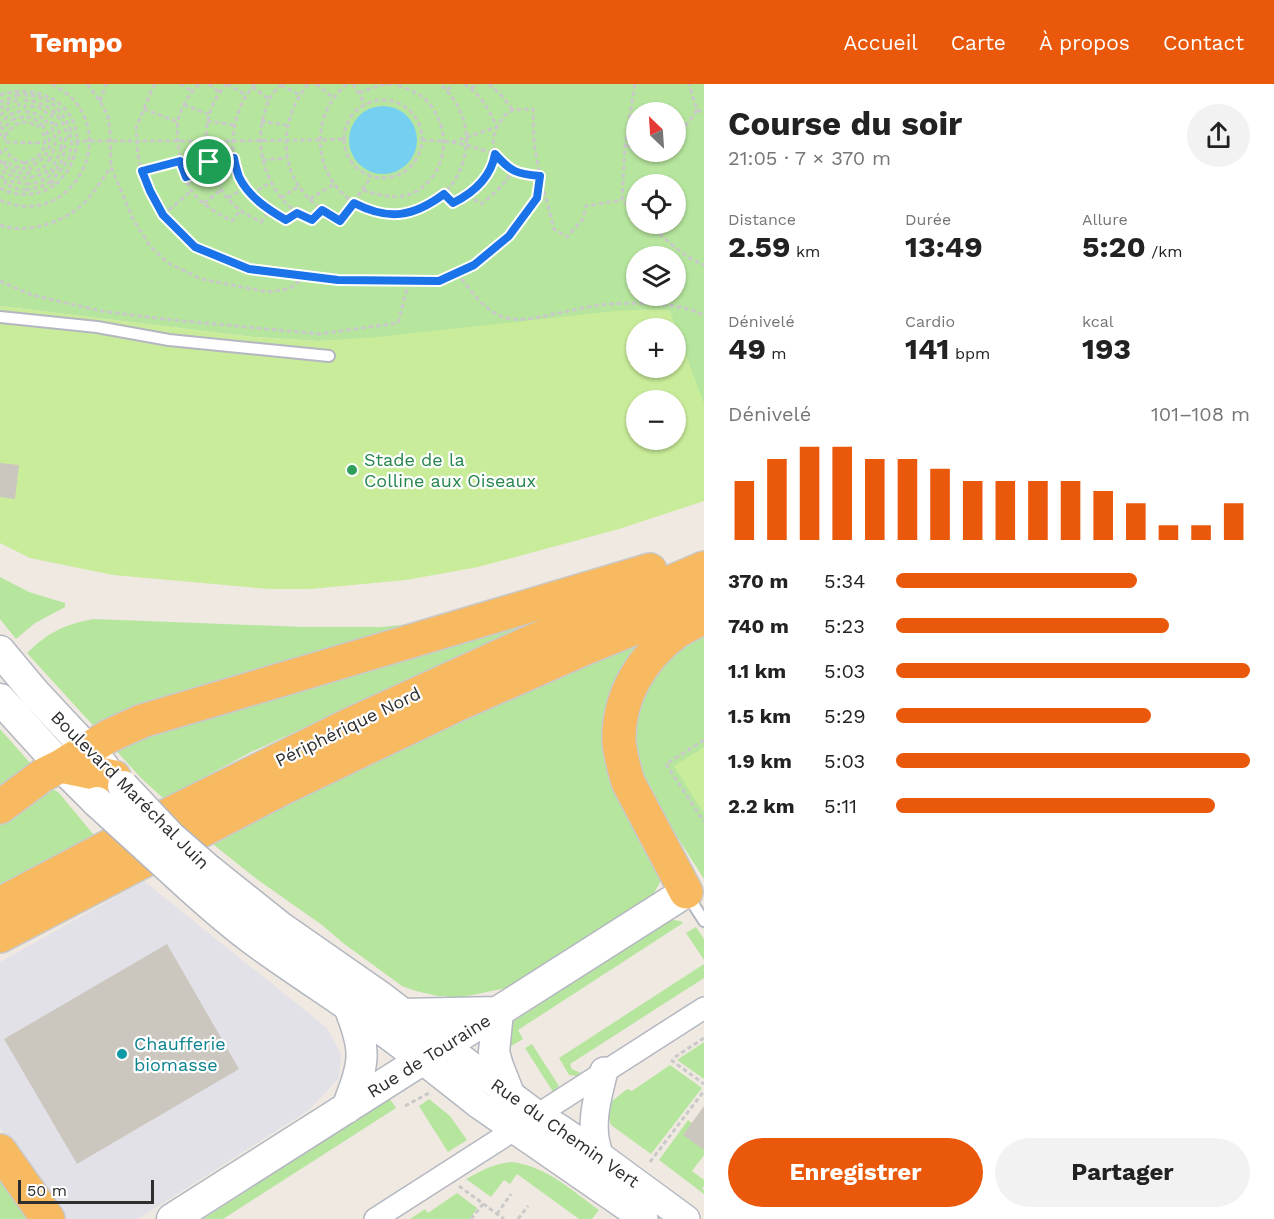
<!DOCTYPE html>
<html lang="fr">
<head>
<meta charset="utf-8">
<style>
  :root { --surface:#fff; --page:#f2f2f2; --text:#222; --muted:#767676; --accent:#ea580c }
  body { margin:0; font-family:"Work Sans",sans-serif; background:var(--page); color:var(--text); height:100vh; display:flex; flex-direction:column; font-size:22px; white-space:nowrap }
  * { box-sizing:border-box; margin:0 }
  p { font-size:20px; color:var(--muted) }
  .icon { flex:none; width:33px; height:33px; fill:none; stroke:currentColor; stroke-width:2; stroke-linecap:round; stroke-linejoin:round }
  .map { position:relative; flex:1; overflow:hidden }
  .sheet { display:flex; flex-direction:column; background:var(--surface); width:570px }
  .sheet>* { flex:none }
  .needle { width:39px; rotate:335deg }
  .buttons { position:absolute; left:626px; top:18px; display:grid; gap:12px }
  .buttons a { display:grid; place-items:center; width:60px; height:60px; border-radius:50%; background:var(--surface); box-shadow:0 2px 4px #0004; font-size:30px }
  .scale { position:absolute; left:18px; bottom:15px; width:136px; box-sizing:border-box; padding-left:6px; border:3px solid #2e2e2e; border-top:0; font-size:16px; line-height:21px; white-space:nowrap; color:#2e2e2e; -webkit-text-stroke:4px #fff; paint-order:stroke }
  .pin { position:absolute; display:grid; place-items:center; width:51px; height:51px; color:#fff; margin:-26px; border:3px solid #fff; border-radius:50%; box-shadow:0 2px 6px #0007 }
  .round { display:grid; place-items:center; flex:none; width:63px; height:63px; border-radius:32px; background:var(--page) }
  .headline { display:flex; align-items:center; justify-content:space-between; height:102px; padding:0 24px }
  h1 { font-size:33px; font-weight:700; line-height:45px }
  .metrics { display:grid; grid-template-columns:repeat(3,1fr); gap:9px; height:102px; padding:6px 24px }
  .metrics div { display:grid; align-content:center }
  .metrics b { font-size:30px; font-weight:700 }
  .metrics small { font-size:16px; font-weight:400 }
  .metrics p { font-size:16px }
  .chart { height:168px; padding:12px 24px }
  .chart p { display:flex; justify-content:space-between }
  .chart svg { width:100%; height:108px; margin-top:6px; stroke:var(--accent); stroke-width:6 }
  .primary-button { display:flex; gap:12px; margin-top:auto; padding:12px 24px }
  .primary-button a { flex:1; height:69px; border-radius:36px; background:var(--accent); color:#fff; font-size:24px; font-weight:700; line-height:69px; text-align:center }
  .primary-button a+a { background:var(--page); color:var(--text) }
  ul { padding:0 24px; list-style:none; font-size:20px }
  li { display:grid; grid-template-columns:96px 72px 1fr; align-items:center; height:45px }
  li i { height:15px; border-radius:8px; background:var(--accent) }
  header { display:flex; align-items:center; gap:36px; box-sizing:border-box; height:84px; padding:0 30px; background:var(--accent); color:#fff }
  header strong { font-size:28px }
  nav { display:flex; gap:33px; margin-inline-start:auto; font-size:21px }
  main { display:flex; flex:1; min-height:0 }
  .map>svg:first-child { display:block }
</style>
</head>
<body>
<header>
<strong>Tempo</strong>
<nav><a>Accueil</a><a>Carte</a><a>À propos</a><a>Contact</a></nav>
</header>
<main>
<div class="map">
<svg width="704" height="1135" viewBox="0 0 704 1135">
  <rect width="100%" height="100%" fill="#efe9e1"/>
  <!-- industrial -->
  <path fill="#e3e1e8" d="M144,797l183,147 14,26 -2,24 -30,32 -171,109h-75l-63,-91v-166z"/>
  <!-- green -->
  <path fill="#b6e59e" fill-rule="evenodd" d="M0,0h704v373l-29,-89v-40h-39l-259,10 -58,3 -66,-4 -253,-31zM636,28h39v40h-39zM636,100h39v40h-39zM636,172h39v40h-39z
    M0,493l29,15 36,11v4l-30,16 -19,16 -16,-20z
    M587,514l-336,154 -87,47 -23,-21 -114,-125c22,-21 36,-28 66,-34l212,8h77l133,-14z
    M704,547v248l-54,-85 -12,-28 -4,-37 7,-27 16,-30 23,-26z
    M643,558l-28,52 47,181 -3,9 -6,11 -142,92 -63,13 -2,-4h-8l-22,-5 -14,-5 -59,-43 -21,-18 -64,-45 -49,-39 331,-156z
    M0,645l31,35 -31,33z
    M50,703l9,6 35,42 -94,51v-69z
    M673,836l7,1 3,2 -165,107 5,9 -15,9 -1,-20 7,-7 153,-99z
    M696,843l8,12v21l-18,-27z
    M704,880v14l-134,86 2,5 9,4 -4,3 -8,-1 -10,-17z
    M704,958v37l-27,-19z
    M532,960l27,42 -6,6 -28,-44z
    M670,981l32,23 -51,66 -40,-29 -3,-10v-6l3,-7 16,-13 5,2z
    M390,1015l6,9 -173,111h-20z
    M429,1015l21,17 17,24 -19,12 -29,-46z
    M688,1036l4,3 12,27v5l-12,16 12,9v6l-2,3 2,1v4l-45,-34z
    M512,1078c34,4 59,28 87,48l-7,9h-13l-62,-45 -7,10 -6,-4 -13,17 -25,-18c15,-8 28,-16 46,-17z
    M0,1086l30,49h-30z
    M457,1109l20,15 -7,11h-60l15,-10 3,4z"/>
  <!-- pitch -->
  <path fill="#c9ec9a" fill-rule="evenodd" d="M0,222l253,31 66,4 58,-4 238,-26 42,-2 13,2 34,93v97l-85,28 -141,38 -72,13 -96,9h-41l-156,-14 -83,-17 -30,-15zM636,244h39v40h-39zM636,316h39v40h-39z
    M704,663v64l-1,1 -29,-46z"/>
  <!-- water -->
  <path fill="#75cff0" d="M349 56a34 34 0 1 1 68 0a34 34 0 1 1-68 0Z"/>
  <!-- building -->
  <path fill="#cbc7bf" d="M0,379l19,2 -4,34 -15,-2z
    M167,860l72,125 -162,95 -73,-125z
    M704,1022v44l-21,-15z"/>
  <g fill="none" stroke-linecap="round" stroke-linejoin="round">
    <!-- service casing -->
    <g stroke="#b4b7c1" stroke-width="14">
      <path id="service" d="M0,233l97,10 72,13 160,16
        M688,812l16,25"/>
    </g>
    <!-- minor casing -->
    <g stroke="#b4b7c1" stroke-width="24">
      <path id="minor" d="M375,1135l329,-211"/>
    </g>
    <!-- tertiary casing -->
    <g stroke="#b4b7c1" stroke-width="30">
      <path id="tertiary" d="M445,962l93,69 23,14 39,27 86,63
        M422,976l57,45 165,114
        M600,1072c-12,-27 -3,-57 4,-85"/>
    </g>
    <!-- secondary casing -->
    <g stroke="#b4b7c1" stroke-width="33">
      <path id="secondary" d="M0,567l35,42 69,74
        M0,615l61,67 36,36
        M209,786l70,56 99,69 67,51
        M189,802c22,20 44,39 67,56 55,40 114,75 166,118
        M498,928l-4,40 4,14 11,28
        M403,930l95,-2
        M347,1024c17,-45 21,-55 2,-101
        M172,1135l514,-327"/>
    </g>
    <!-- trunk casing -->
    <g stroke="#c9c9c9" stroke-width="36">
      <path id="trunk" d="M61,682l53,11
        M0,723l43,-32 18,-9 48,-30 33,-15 508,-151
        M686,808l-58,-110c-4,-14 -8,-27 -9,-41 -1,-44 22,-82 56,-108 9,-6 20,-11 29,-16
        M0,820l170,-90 177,-88 177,-81 180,-77
        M0,852l285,-149 169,-81 134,-59 116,-47
        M0,1067l48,68"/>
    </g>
    <!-- path -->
    <path stroke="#c9c9c9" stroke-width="3" stroke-dasharray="4.5 3" stroke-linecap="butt" d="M87,0l13,17 8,15 2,17 1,34 23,54 17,26 17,16 33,16 66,13 22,-3 17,-13
      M155,0l-3,5 -16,39 2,28 4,15 8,20 13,24 31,32 55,22 89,11 101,1 35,-16 35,-29 28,-38 3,-22 -6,-33 -1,-34 -20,1 -9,6 -7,11 -4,12 2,15c16,18 22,20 45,22l14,53 13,8 16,-18 3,-13 36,-6
      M180,0l12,7
      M199,0c-10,10 -18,23 -21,37 -3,16 4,54 13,69 8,13 27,24 41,31l8,-10
      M209,0l10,8
      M227,0c-34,34 -24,98 13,126 6,5 14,8 21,12l9,-12
      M227,0l19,11
      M255,0c-28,31 -31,85 0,115 9,9 21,15 31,21l11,-7
      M282,0c-4,4 -9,9 -12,14 -3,4 -4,9 -5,13 -12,36 1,78 31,101 4,4 11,6 16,8l10,-10
      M308,0c-25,31 -31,75 -5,108 10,13 24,21 37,29l31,-44
      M316,0l18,14
      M347,0c-50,42 -26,123 40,130 16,2 34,-2 47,-12 16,-12 25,-25 30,-44 7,-29 -2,-54 -24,-74
      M353,0l12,20
      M489,0l13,12 11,14
      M635,0l-10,61 -3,55 14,13
      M281,1l19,10
      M252,3l17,12
      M471,4l7,-4
      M447,6l6,-6
      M359,9l22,-8 15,-1
      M0,11c33,-11 73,4 77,41h-11l-3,23 -9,13 -3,-3c-18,11 -34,13 -51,0
      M344 55a39 39 0 1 1 78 0a39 39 0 1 1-78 0Z
      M100,17l6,-17
      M0,18l18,-7 -2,-5
      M184,21l24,9
      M30,22l8,1 13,9 4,-4
      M0,24l10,-6 8,-2 2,11 -11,4 -9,9
      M144,25l34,13
      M697,26l7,3
      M0,31l6,-5 8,-3
      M12,36c12,-5 21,-4 30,5
      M207,37l27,4
      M261,37l25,4
      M0,43l3,2 9,-9
      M675,48l5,2 17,-24 -8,-26
      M0,52v-2l5,2 -1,6 42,1
      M5,52c9,-14 19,-18 34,-9
      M422,56l28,2 17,3 28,9c-4,23 -21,39 -41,49l-10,-8
      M78,57c-4,20 -8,30 -23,44l-3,-4 17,-22 3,-18h134l114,-1 23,-1
      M452,58l45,-15c-8,-17 -16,-33 -33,-43
      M625,61l11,6
      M0,66l3,6
      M0,76c7,11 19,14 31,13l-1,-6c19,-10 27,-24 12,-42l5,-4 -11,-7 -11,-3v-11c20,2 34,12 41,31h5c-11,-26 -25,-37 -53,-36
      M49,76c7,-13 9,-22 1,-35l4,-4c6,9 7,17 7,28
      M263,76l24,-2
      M209,78l25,-5
      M24,79c16,-3 26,-17 18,-32
      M3,80l4,-3 5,5 12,3v-6c-10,-3 -15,-6 -19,-15
      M36,87l8,-4 5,-7 5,4 4,-7 3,-8
      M142,87l38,-10
      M51,91l-12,7 -12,2 1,6 14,-4 10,-5
      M0,92l6,3 -1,5 13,5 10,1
      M186,93l24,-9
      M10,97l17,3
      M0,104c20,10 37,8 55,-3
      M363,106c15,5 34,10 50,3 29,-14 39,-52 23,-79 -2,-4 -5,-9 -8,-12 -8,-9 -21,-13 -32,-18
      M251,110l19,-11
      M468,111l13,9c12,-9 23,-19 31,-33
      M228,114l18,-11
      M281,114l18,-12
      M310,115l24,-15
      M0,116c76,34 129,-79 51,-116
      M204,119l17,-13
      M163,131l28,-24
      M648,140c17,14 35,33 56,41
      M0,141c28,10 66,-3 86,-24 9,-10 17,-23 25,-34
      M457,189c13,16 26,37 46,44 19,6 41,-1 60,-5 12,-2 24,-5 36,-7 26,-3 84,-4 105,11
      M0,197l32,14 69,16 63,8 155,15 79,-11 11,-42
      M704,656l-38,24 38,58
      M675,973l29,-19
      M671,976l33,24
      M405,1022l24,-13
      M650,1078l54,-71
      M459,1102l45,33
      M497,1130l14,-20
      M471,1135l12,-15
      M518,1135l10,-13"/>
    <!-- service -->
    <use href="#service" stroke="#fff" stroke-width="10"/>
    <!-- minor -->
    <use href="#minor" stroke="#fff" stroke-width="21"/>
    <!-- tertiary -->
    <use href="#tertiary" stroke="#fff" stroke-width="27"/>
    <!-- secondary -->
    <use href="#secondary" stroke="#fff" stroke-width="30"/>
    <!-- trunk -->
    <use href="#trunk" stroke="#f8ba60" stroke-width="33"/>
    <!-- secondary-bridge casing -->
    <g stroke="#b4b7c1" stroke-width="33" stroke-linecap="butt">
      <path id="secondary-bridge" d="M123,702l48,51 38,33
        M97,718l92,84"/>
    </g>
    <!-- secondary-bridge -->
    <use href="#secondary-bridge" stroke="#fff" stroke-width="30"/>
  </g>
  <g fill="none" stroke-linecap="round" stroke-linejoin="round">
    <!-- route casing -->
    <g stroke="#fff" stroke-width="12">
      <path id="route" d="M495,70c16,18 22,20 45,22l-3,22 -28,38 -35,29 -35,16 -101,-1 -89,-11 -54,-22 -32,-32 -13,-24 -8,-20 38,-10 6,16 24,-9 -1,-6 25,-4c1,6 3,13 5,19 10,20 28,32 47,43l11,-7 15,7 10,-10 18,11 14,-18c35,18 59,14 90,-9l9,9c20,-10 38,-26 42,-49z"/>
    </g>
    <!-- route -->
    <use href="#route" stroke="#1a73e8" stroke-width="8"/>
  </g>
  <!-- markers -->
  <circle fill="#2e9e5b" stroke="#fff" stroke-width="2" cx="352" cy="386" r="6"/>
  <circle fill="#0f9aa8" stroke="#fff" stroke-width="2" cx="122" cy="970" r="6"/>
  <g text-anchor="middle" stroke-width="4.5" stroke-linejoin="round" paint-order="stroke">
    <!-- leisure labels -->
    <g font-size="18" fill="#27864d" stroke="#fff" text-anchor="start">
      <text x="364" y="382">Stade de la<tspan x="364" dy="21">Colline aux Oiseaux</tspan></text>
    </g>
    <!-- street labels -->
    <g font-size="18" fill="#2e2e2e" stroke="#fff">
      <text transform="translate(348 643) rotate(-26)" y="6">Périphérique Nord</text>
      <text transform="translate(130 706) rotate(45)" y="6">Boulevard Maréchal Juin</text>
      <text transform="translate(429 972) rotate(-32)" y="6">Rue de Touraine</text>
      <text transform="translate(565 1049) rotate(35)" y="6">Rue du Chemin Vert</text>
    </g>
    <!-- culture labels -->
    <g font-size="18" fill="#0d838f" stroke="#fff" text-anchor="start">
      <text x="134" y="966">Chaufferie<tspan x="134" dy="21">biomasse</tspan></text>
    </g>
  </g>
</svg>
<div class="buttons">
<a><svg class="needle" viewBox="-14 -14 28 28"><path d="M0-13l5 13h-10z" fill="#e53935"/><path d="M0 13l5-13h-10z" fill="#767676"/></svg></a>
<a><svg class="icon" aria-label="locate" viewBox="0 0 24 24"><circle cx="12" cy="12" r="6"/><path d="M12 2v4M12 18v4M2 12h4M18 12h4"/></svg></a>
<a><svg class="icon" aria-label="layers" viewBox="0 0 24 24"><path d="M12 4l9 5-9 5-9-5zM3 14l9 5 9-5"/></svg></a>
<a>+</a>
<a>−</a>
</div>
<div class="scale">50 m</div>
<div class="pin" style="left:209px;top:78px;background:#1e9e55"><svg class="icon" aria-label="arrive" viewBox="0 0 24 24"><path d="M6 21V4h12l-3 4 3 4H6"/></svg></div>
</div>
<section class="sheet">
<div class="headline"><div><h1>Course du soir</h1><p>21:05 · 7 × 370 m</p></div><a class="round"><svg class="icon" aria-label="share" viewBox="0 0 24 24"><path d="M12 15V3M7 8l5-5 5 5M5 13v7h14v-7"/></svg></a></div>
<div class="metrics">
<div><p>Distance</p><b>2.59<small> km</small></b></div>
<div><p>Durée</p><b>13:49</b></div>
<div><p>Allure</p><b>5:20<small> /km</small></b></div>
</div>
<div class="metrics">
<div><p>Dénivelé</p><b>49<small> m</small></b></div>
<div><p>Cardio</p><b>141<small> bpm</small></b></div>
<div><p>kcal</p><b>193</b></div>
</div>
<div class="chart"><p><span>Dénivelé</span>101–108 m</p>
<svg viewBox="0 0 160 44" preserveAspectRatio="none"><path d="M5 44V20M15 44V11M25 44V6M35 44V6M45 44V11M55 44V11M65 44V15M75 44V20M85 44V20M95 44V20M105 44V20M115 44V24M125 44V29M135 44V38M145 44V38M155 44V29"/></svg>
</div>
<ul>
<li><b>370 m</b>5:34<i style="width:68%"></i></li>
<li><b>740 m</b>5:23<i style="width:77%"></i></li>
<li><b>1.1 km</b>5:03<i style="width:100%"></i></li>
<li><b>1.5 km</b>5:29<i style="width:72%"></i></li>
<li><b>1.9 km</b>5:03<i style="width:100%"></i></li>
<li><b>2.2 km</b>5:11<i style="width:90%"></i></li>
</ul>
<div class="primary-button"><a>Enregistrer</a><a>Partager</a></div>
</section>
</main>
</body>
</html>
